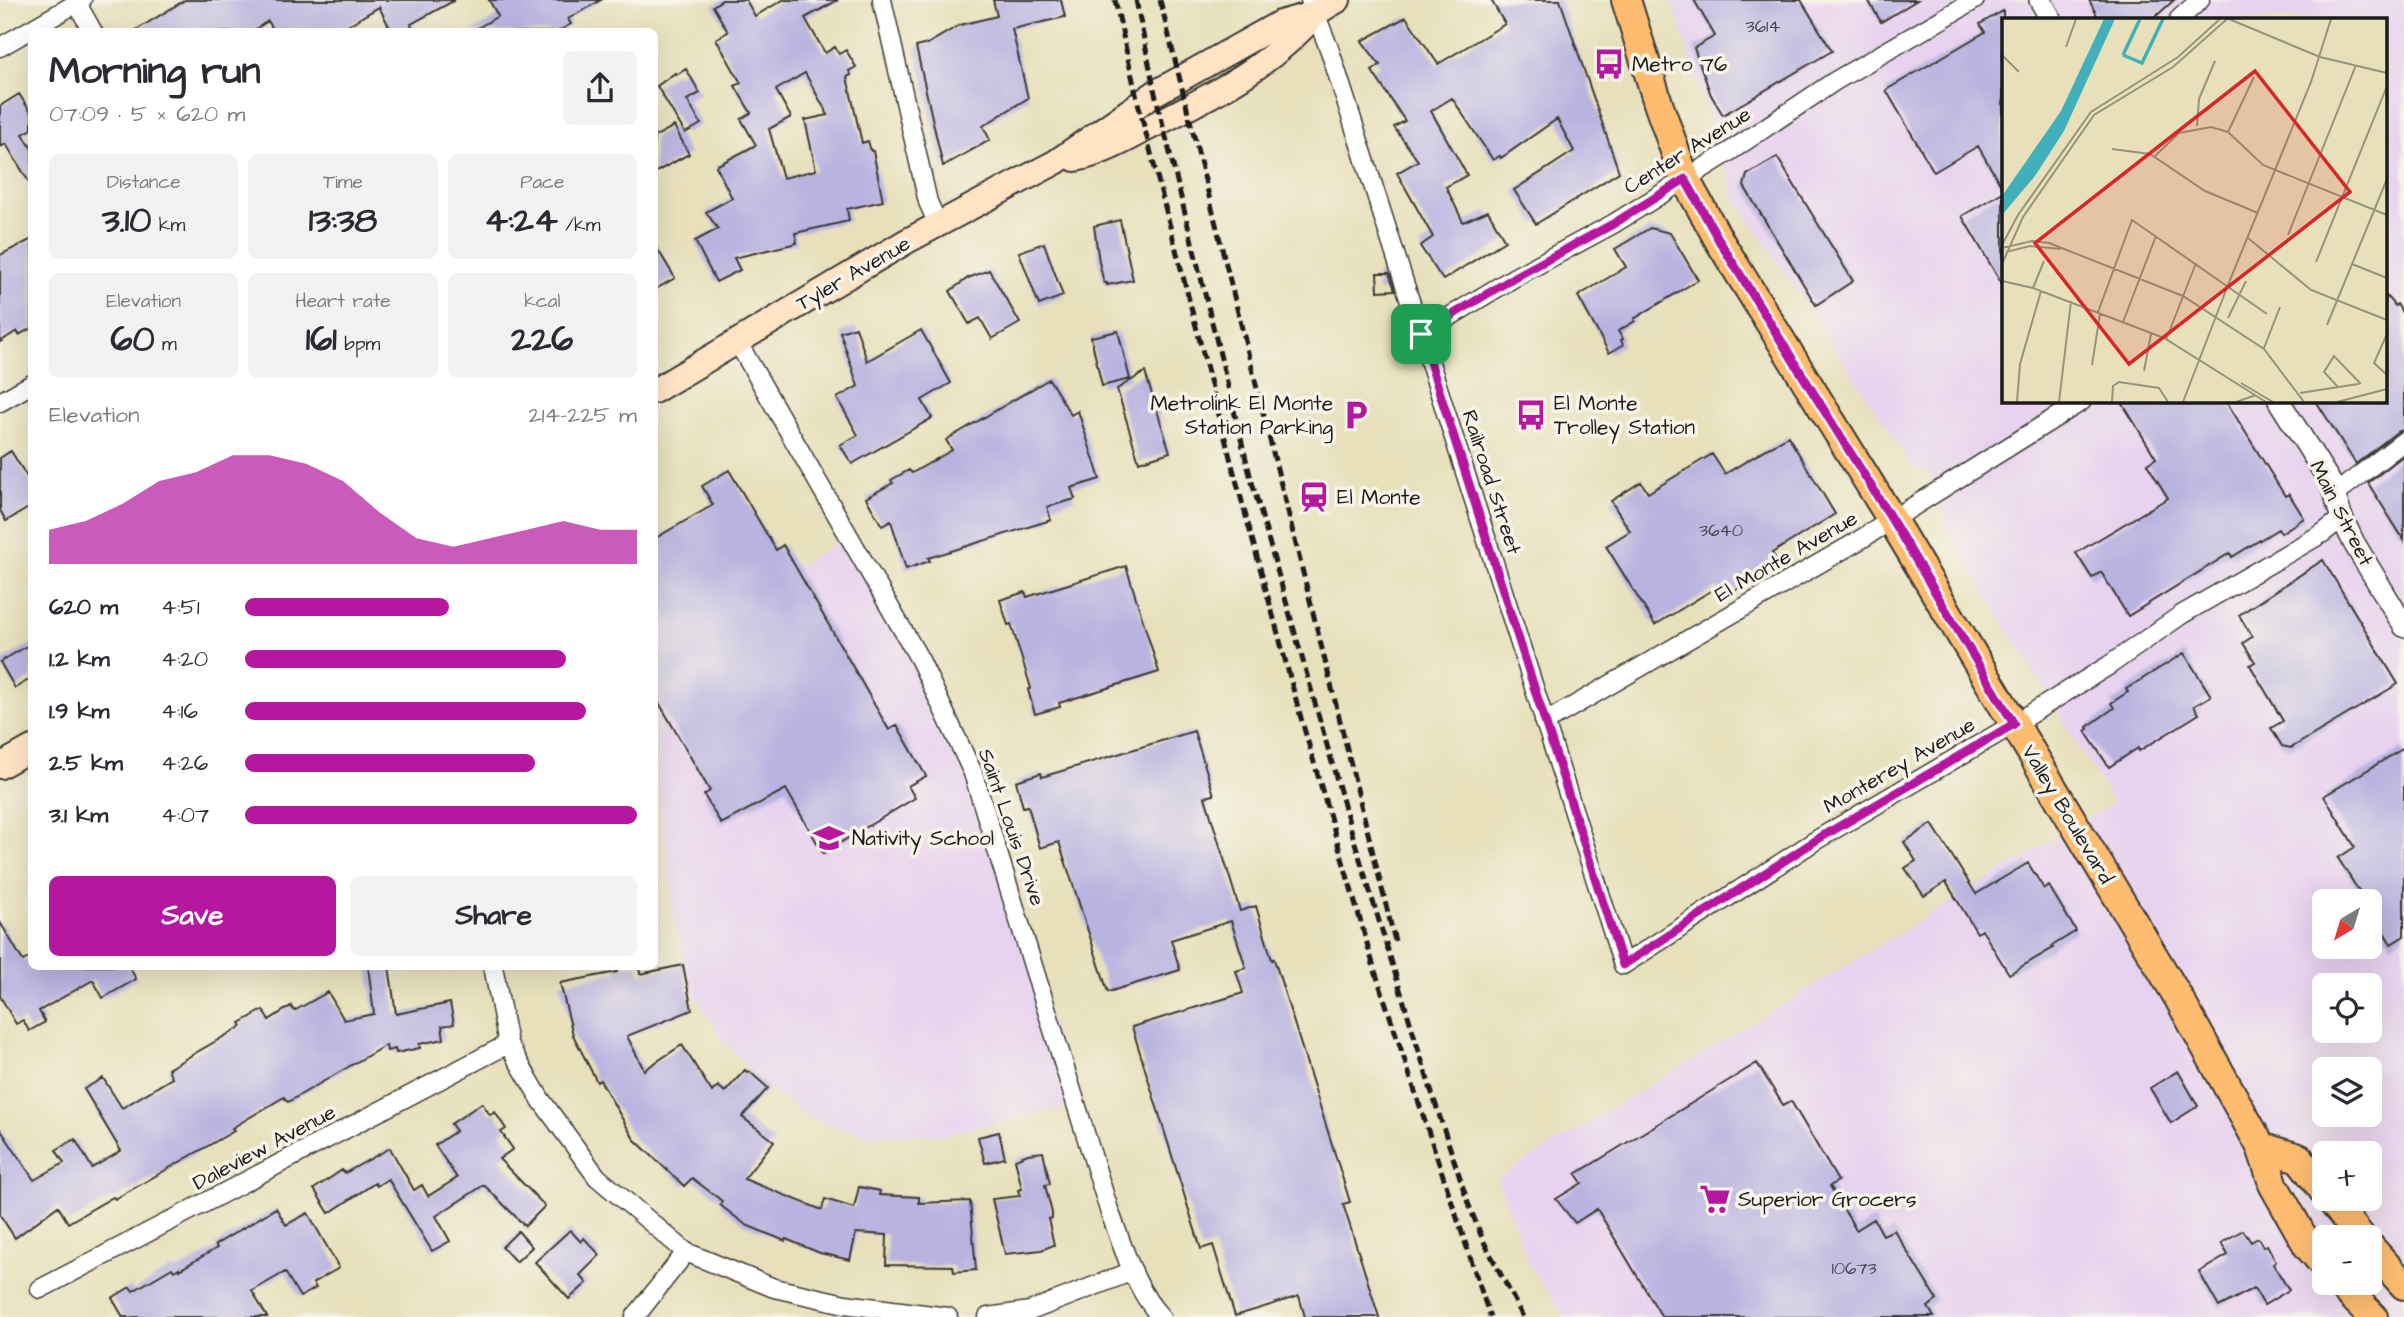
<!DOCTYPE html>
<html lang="en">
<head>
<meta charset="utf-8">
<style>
  :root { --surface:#fff; --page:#f2f2f3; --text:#2b2b33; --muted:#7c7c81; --accent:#b5179e }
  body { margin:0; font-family:"Architects Daughter",sans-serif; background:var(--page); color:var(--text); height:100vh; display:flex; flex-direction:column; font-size:26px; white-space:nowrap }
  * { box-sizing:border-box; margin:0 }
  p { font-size:23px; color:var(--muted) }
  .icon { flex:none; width:38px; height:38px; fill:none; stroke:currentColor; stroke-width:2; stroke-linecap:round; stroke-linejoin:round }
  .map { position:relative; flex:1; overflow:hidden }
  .details { position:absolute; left:28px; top:28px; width:630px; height:942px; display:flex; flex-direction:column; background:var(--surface); border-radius:10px; box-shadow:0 7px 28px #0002 }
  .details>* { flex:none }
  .needle { width:46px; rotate:218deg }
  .fabs { position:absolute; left:2312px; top:889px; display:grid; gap:14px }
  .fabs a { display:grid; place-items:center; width:70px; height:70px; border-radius:10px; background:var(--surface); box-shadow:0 7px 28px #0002; font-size:35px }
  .pin { position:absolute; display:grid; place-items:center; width:60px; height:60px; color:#fff; margin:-30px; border-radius:14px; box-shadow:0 4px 10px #0006 }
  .round { display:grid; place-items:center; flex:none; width:74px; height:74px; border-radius:10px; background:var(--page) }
  .summary { display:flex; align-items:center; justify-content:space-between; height:119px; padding:0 21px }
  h1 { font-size:38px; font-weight:800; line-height:52px }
  .metrics { display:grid; grid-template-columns:repeat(3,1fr); gap:10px; height:119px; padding:7px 21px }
  .metrics div { display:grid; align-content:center; border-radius:10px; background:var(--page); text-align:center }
  .metrics b { font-size:35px; font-weight:800 }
  .metrics small { font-size:19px; font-weight:400 }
  .metrics p { font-size:19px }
  .chart { height:196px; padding:14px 21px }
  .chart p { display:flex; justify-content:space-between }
  .chart svg { width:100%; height:126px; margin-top:7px; fill:var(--accent); opacity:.7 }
  .button { display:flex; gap:14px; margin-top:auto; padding:14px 21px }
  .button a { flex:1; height:80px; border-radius:10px; background:var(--accent); color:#fff; font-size:28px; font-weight:800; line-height:80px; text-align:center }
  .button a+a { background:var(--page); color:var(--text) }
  ul { padding:0 21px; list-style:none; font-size:23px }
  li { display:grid; grid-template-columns:112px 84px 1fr; align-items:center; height:52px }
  li i { height:18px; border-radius:9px; background:var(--accent) }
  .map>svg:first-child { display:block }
</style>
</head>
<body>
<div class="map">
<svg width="2404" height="1317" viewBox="0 0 2404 1317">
  <rect width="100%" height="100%" fill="#f7f3e8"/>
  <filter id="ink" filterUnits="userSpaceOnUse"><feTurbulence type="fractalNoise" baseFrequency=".0143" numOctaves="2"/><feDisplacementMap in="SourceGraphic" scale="14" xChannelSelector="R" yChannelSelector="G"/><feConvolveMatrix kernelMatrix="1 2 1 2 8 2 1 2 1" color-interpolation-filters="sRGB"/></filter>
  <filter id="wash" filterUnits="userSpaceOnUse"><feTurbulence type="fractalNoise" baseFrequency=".00686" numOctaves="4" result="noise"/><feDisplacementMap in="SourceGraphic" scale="28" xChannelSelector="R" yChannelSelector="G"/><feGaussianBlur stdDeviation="1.57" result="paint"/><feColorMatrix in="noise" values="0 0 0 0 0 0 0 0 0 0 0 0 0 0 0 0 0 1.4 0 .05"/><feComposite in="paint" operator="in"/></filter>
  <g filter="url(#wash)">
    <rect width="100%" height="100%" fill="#e7e0bb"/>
    <!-- built -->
    <path fill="#e7d2ef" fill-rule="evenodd" d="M1671,0h733v1317h-839l-36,-53 -32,-85 616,-376 -167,-275 -1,-14 -16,-41 -15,-5 -178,-269zM2003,19h382v382h-382zM2324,901h46v46h-46zM2324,985h46v46h-46zM2324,1069h46v46h-46zM2324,1153h46v46h-46zM2324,1237h46v46h-46z
      M849,535l124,238 103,331 -133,31h-73l-58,-15 -47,-34 -43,-47 -30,-50 -15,-54 -22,-167 -1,-111z"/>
    <g id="blocks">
      <!-- building -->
      <path fill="#b9b3e0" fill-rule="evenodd" d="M185,0h270l-44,24 5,8h-24l-13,-25 -32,19 3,6h-75l-7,-11 -17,11h-118z
        M489,0h112l-33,19 3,5 -14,8h-86l27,-16z
        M722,0h24l9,16 28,-16h55l-33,18 20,35 10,-6 4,7 7,-4 10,17 -7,4 2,4 -4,2 15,66 6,-2 3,10h2l10,50 -36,8 2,12 -54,12 2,10 -63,15 6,12 -24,12 -21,-41 23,-12 -12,-17 26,-14 -16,-32 40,-21 -15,-26 10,-6 -16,-27 6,-3 -25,-44 12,-7 -15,-26zM805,73l23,42 -23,5 11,50 -33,8 -14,-49 22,-12 -15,-27z
        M993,0h68l4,17 -53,12 16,69 -45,28 7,14 -47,26 -27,-119 11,-3 33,-19 37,-9z
        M1491,0h69l59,172 -83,52 -22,-34 60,-39 -17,-32 -56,39 -1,-2 -7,4 -41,-62 -21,13 36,64 -21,12 17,35 25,-11 17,30 -62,39 -23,-34 13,-9 -36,-64 21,-12 -24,-34 11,-6 -33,-50 8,-6 -18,-24 44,-24 32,47 67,-40z
        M1694,0h107l31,51 -109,64 -12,-20 -17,-47 21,-12z
        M1868,0h49l-36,22z
        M2089,0h85l-21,19h-54z
        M2003,11v178l-25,-43 -44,26 -48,-82 99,-58 -5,-8z
        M686,69l14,24 -13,7 14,24 -16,9 -28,-47 18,-13 1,2z
        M19,94l13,20v15l-9,5 9,15v38l-26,-43 -6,3v-41z
        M674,126l15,28 -35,19v-36z
        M1777,157l76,124 -37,24 -72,-119 3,-11z
        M2003,192v94l-41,-70z
        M1120,220l13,60 -26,5v-2h-3l-5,-21 -5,-36z
        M1650,228l20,5 28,47 -64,39 1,2 -17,10 5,8 -2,1 2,5 -14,8 -31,-57 48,-29 -11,-18z
        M32,239v89l-13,7 -2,-4 -17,11v-87z
        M654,243l21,35 -21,12z
        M1044,243l19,53 -24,9 -20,-53z
        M989,270l31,53 -28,16 -12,-21 -11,6 -19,-33 18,-13z
        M1377,273h12l6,17 -17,1z
        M2385,295l10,11 2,-2 7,12v114l-7,2 -41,32 -40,-63h69z
        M856,327l11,34 54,-31 30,53 -29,17 10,18 -80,46 -12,-19 18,-10 -21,-37 21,-12 -18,-54z
        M1118,331l12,48 -28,7 -11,-49z
        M1145,372l25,80 -31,10 -22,-73z
        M1049,379l22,36 7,-4 22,68 -29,9 4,11 -28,8 4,13 -123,38 2,3 -24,8 -15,-48 -9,5 -16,-28 27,-15 -2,-3 18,-10 3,3 40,-23 -6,-10z
        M2121,401h105l59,95 4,-2 15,24 -23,15 -3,-4 -46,28 -2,-4 -102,63 -27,-44 -9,6 -16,-25 92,-55 -21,-34 9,-6z
        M1788,436l47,78 -63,39 7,11 -55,33 -7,-10 -62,38 -49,-79 24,-15 -19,-30 30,-19 7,11 64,-39 13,20z
        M11,451l21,34v21l-26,15 -6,-11v-52z
        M2404,455v85l-36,-57z
        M729,470l47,80 7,-5 106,185 8,-5 29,51 -18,10 7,12 -92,55 -37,-64 -65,35 -17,-29 6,-4 -56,-97v-155l59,-34 -11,-19z
        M2323,560l75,124 -107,64 -9,-2 -11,-18 12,-7 -33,-56 5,-3 -12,-19 9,-6 -13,-22z
        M1126,566l33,106 -100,31 1,4 -25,7 -7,-24 3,-2 -20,-64 -3,1 -8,-25 25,-8 2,5z
        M32,643v35l-17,10 -15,-26z
        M2184,653l27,43 -17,10 5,8 -60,37 -1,-3 -29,19 -24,-36 3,-2 -1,-2 27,-19 -3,-5 17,-11 -2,-3z
        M1194,731l20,64 -9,2 35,114 16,-5 16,54 2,-1 76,243 -7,2 36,113h-74l-6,-21 -64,20 -22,-71 -12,4 -69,-222 111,-34 -7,-22 10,-3 -15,-47 -60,19 9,30 -72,22 -49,-150 -19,6 -12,-42 -5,1 -7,-26 25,-8 1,4z
        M2404,748v188l-13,8 -21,-35v-8h-5l-27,-43 17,-11 -31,-51z
        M1932,824l44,70 52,-31 16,26 5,-3 27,45 -24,15 1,2 -44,26 -27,-44 -5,3 -31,-51 -22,14 -19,-28 11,-7 -12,-19z
        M0,922l23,39 9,-5v10h97l7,13 -33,19 -10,-18 -54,31 6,11 -16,9 -6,-11 -7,4 -16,-28z
        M683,965l9,45 -65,26 17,34 38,-25 30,47 6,-6 7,6 20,-22 3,3 1,-2 19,17 -26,29 32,24 -30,38 78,31 3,-11 29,9 5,-21 21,4 -1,4 40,2v6l51,-2 6,69 -22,2 -1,-6 -67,-1 1,-30 -31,-2 -6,27 -30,-7 -34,-14 -1,2 -39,-16 -26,-20 2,-4 -30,-23 -8,8 -50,-47 -34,-59 -3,2 -24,-47 -13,-52 57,-11 -1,-6h23l1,8z
        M368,966h21l7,48 54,-11 4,21 -12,2 2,13 -25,5 1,4 -24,5 -1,-4 -8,2 -1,-6 -98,57 -4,-5 -52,31 2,3 -119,68 -2,-2 -45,26 -10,-17 -43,32 -15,-23v-86l34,51 30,-17 -8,-13 19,-11 17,29 29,-17 -37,-62 19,-11 19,30 50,-30 -4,-9 74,-43 -2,-3 23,-13 6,10 22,-14 3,5 34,-19 16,28 30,-6z
        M1757,1063l26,42 8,-4 47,80 -8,5 26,44 18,-11 9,16 11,-5 43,70 -9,7 6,10h-272l-65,-108 -22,14 -19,-24 26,-16 -6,-9z
        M2178,1071l20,35 -27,17 -21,-35z
        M482,1103l8,12 5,-3 11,17 -5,3 12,17 -14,10 46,47 -20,20 -41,-41 -48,31 14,25 -18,10 -44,-72 -11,7 -2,-3 -46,30 -15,-24 28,-19 3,3 45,-25 24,42 8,-5 6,11 29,-18 -22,-33 21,-14 -5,-7z
        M999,1132l6,26 -20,5 -7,-26z
        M1043,1152l7,32 -5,1 7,28v5l-4,1 6,26 -13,5 -36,4 -13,-55 28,-3 -2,-6 4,-1 -7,-30 13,-5z
        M276,1208l10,17 22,-12 31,55 -26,15 3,5 -16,9 -15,-25 -33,19 15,26h-144l-11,-19 18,-11 3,4 39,-23 2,3 5,-3v2l38,-22 -2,-3z
        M570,1230l11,12 3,-4 16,17 -20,20 7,8 -18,16 -34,-37z
        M2243,1230l8,12 7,-4 5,9 4,-2 9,17 -3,2 16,26 -25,15 -10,-17 -35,19 -20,-35 29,-17 -7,-12z
        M518,1231l14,16 -16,15 -14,-15z"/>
    </g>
  </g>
  <g filter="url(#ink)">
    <use href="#blocks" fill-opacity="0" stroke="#3a3934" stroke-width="2"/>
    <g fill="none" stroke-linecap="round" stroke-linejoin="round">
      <!-- minor casing -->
      <g stroke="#3a3934" stroke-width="21">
        <path id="minor" d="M75,0l18,32
          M882,0l46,202 10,22
          M1310,0l20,51 293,914 195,-126 196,-115 94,-58 73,-51 142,-82 19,-15
          M2179,19l21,-19
          M0,47l82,-47
          M1421,334l94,-57 98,-53 113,-70 109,-73 140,-81
          M737,341l183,319 53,113 137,440c14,35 25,77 51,104
          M0,402l32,-18
          M2335,494l69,-53
          M1544,723l314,-182 224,-140
          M493,966l15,78 33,56 56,77 89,75 88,36 71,16 103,13
          M40,1289l468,-245
          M635,1317l51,-65
          M988,1317l42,-6 103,-40"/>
      </g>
      <!-- tertiary casing -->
      <g stroke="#3a3934" stroke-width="24">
        <path id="tertiary" d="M2040,0l11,19
          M2279,401l51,81 12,36 12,25 50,83"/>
      </g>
      <!-- secondary casing -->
      <g stroke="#3a3934" stroke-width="28">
        <path id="secondary" d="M1075,159c23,-4 48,-17 69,-29 63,-32 127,-62 172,-117
          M654,391l253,-150 149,-79 99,-69 125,-70 36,-10 22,-13
          M0,766l32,-18"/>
      </g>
      <!-- primary casing -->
      <g stroke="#3a3934" stroke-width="32">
        <path id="primary" d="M1626,0l33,106 26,73 35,63 172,278 286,477 83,150 13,39 34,60 16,19
          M2261,1147l38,11 25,33
          M2330,1199l31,38
          M2370,1247l34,38
          M2339,1283l34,34"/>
      </g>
      <!-- minor -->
      <use href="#minor" stroke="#fff" stroke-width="18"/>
      <!-- tertiary -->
      <use href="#tertiary" stroke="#fff" stroke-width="21"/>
      <!-- secondary -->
      <use href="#secondary" stroke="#fee4c5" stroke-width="24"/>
      <!-- primary -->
      <use href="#primary" stroke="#fdbc6f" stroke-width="28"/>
      <!-- rail -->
      <path stroke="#1c1c1c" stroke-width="5" stroke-dasharray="10 5" stroke-linecap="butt" d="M1115,0l23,103 94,362 69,253 75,256 114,343
        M1136,0l19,93 95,382 102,358 78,254 38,116 15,37 40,77
        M1160,0l235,941"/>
    </g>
  </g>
  <g fill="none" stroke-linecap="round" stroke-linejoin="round" filter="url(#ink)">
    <!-- route casing -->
    <g stroke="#fff" stroke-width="14">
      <path id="route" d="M1685,179l35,63 172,278 122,204 -196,115 -195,126 -202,-631 94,-57 98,-53z"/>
    </g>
    <!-- route -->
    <use href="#route" stroke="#b5179e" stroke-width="9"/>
  </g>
  <!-- icons -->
  <defs>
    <g id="bus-bare" transform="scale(2.415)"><path d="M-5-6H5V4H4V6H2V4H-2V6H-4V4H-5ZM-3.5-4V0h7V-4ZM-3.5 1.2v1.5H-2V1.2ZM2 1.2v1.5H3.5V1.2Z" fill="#b5179e" stroke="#f7f3e8" stroke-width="2.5" paint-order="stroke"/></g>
    <g id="parking-bare" transform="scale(2.415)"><path d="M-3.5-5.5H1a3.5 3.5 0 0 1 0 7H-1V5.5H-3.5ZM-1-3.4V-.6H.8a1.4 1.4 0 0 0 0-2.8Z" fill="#b5179e" stroke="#f7f3e8" stroke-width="2.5" paint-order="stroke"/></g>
    <g id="station-bare" transform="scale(2.415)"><path d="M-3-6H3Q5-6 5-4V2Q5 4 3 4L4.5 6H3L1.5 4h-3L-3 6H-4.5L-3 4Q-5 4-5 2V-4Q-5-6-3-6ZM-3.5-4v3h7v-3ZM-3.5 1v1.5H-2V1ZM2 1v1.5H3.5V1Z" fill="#b5179e" stroke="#f7f3e8" stroke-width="2.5" paint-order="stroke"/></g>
    <g id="school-bare" transform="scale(2.415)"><path d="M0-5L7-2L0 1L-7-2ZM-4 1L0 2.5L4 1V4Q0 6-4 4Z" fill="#b5179e" stroke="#f7f3e8" stroke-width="2.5" paint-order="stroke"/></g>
    <g id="supermarket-bare" transform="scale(2.415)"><path d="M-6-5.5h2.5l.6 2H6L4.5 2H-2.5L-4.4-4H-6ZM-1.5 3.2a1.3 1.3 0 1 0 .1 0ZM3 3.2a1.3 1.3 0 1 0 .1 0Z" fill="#b5179e" stroke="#f7f3e8" stroke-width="2.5" paint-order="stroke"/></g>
  </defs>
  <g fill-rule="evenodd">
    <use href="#bus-bare" x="1609" y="64"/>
    <use href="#parking-bare" x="1356" y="415"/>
    <use href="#bus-bare" x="1531" y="415"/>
    <use href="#station-bare" x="1314" y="497"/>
    <use href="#school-bare" x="829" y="838"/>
    <use href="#supermarket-bare" x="1715" y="1199"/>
  </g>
  <g text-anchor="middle" stroke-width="7" stroke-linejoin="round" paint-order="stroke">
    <!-- number labels -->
    <g font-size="18" fill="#43424d">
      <text x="1763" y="32">3614</text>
      <text x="1721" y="536">3640</text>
      <text x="1854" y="1274">10673</text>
    </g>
    <!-- poi labels -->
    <g font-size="21" fill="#1c1c1c" stroke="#f7f3e8" text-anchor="start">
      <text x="1632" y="71">Metro 76</text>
      <text x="1333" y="410" text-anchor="end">Metrolink El Monte<tspan x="1333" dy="24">Station Parking</tspan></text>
      <text x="1554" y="410">El Monte<tspan x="1554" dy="24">Trolley Station</tspan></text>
      <text x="1337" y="504">El Monte</text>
      <text x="852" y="845">Nativity School</text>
      <text x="1738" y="1206">Superior Grocers</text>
    </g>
    <!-- street labels -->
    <g font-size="21" fill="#1c1c1c" stroke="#f7f3e8">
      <text transform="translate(1687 150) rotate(-32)" y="7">Center Avenue</text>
      <text transform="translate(853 273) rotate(-30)" y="7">Tyler Avenue</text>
      <text transform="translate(1492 482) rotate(72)" y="7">Railroad Street</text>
      <text transform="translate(2342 513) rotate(63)" y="7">Main Street</text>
      <text transform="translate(1786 556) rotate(-30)" y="7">El Monte Avenue</text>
      <text transform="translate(1899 765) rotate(-30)" y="7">Monterey Avenue</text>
      <text transform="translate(2068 814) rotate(59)" y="7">Valley Boulevard</text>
      <text transform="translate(1012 827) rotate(71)" y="7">Saint Louis Drive</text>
      <text transform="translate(264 1147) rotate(-28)" y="7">Daleview Avenue</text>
    </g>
  </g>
  <!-- overview -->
  <g transform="translate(2002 18)">
    <rect width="385" height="385" fill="#e7e0bb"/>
    <path d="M102,1h11l-51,112 -29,45 -33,39v-19l59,-85z" fill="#41b0bb"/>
    <path fill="none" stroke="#41b0bb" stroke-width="3.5" d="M121,37l19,8 21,-44M121,37l17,-36"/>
    <path fill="none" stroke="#96927b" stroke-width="2" d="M227,1l91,38 67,16M64,29l10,-28M0,37l17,17M195,108l2,-27 16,-38M226,114l26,-55M110,131l38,5 55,37 53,22M153,138l24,-23 32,-6 17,5 35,33 124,50M286,217l68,-170M246,220l63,52 76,30M0,227l16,-30 73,-103 87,-55 42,-38M0,230l30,-7 17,2 134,53 81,53 40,53M4,234l24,-6 31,3M314,244l71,-176M0,246l21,-47 71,-102 79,-48 54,-48M350,246l35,14M0,263l31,7 131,50 102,64M226,267l83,-203 20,-63M31,270l11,-27M96,294l34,-92 135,94M226,300l18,-37M121,304l33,-86M325,307l60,-146M385,316l-13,29 13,12M164,322l30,-77M262,330l16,-41M90,347l8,-51M142,353l7,-37M239,365l32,19M298,375l58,-9 2,-1 -26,-27 -10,16 14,15M15,384l3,-38 21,-73M57,384l12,-101M110,384l1,-16 6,-4 40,6 9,14M181,384l45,-117M234,384l20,-7M335,384l50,-13"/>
    <path fill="#d62828" fill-opacity="0.15" stroke="#d62828" stroke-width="3.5" d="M253,53l95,121 -221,172 -94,-121z"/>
    <rect width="385" height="385" fill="none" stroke="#1c1c1c" stroke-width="3.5"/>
  </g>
</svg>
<div class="fabs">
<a><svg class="needle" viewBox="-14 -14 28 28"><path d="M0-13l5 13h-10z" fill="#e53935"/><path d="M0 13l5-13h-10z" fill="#7c7c81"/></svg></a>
<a><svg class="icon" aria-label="locate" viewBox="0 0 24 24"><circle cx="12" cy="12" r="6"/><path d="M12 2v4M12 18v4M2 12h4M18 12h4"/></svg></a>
<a><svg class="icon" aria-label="layers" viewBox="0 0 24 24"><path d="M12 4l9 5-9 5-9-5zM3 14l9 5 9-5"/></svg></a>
<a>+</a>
<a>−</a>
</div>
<div class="pin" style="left:1421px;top:334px;background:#1e9e55"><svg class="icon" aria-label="arrive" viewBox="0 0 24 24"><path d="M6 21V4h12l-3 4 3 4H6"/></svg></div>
<section class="details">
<div class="summary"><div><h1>Morning run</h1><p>07:09 · 5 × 620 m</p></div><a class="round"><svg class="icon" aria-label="share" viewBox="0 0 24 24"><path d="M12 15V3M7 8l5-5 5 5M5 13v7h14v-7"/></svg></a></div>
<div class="metrics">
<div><p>Distance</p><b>3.10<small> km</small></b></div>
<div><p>Time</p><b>13:38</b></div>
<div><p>Pace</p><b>4:24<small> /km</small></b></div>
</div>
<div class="metrics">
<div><p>Elevation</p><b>60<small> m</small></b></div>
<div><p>Heart rate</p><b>161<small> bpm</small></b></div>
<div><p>kcal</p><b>226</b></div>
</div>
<div class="chart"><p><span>Elevation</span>214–225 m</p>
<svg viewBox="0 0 160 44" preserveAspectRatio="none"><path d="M0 44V32L10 29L20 23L30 15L40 12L50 6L60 6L70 9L80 15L90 26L100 35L110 38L120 35L130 32L140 29L150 32L160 32V44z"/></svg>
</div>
<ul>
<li><b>620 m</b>4:51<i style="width:52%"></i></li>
<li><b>1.2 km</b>4:20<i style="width:82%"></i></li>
<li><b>1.9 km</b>4:16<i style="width:87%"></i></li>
<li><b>2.5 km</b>4:26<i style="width:74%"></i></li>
<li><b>3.1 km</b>4:07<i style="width:100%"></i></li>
</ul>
<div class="button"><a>Save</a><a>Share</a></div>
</section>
</div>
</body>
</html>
